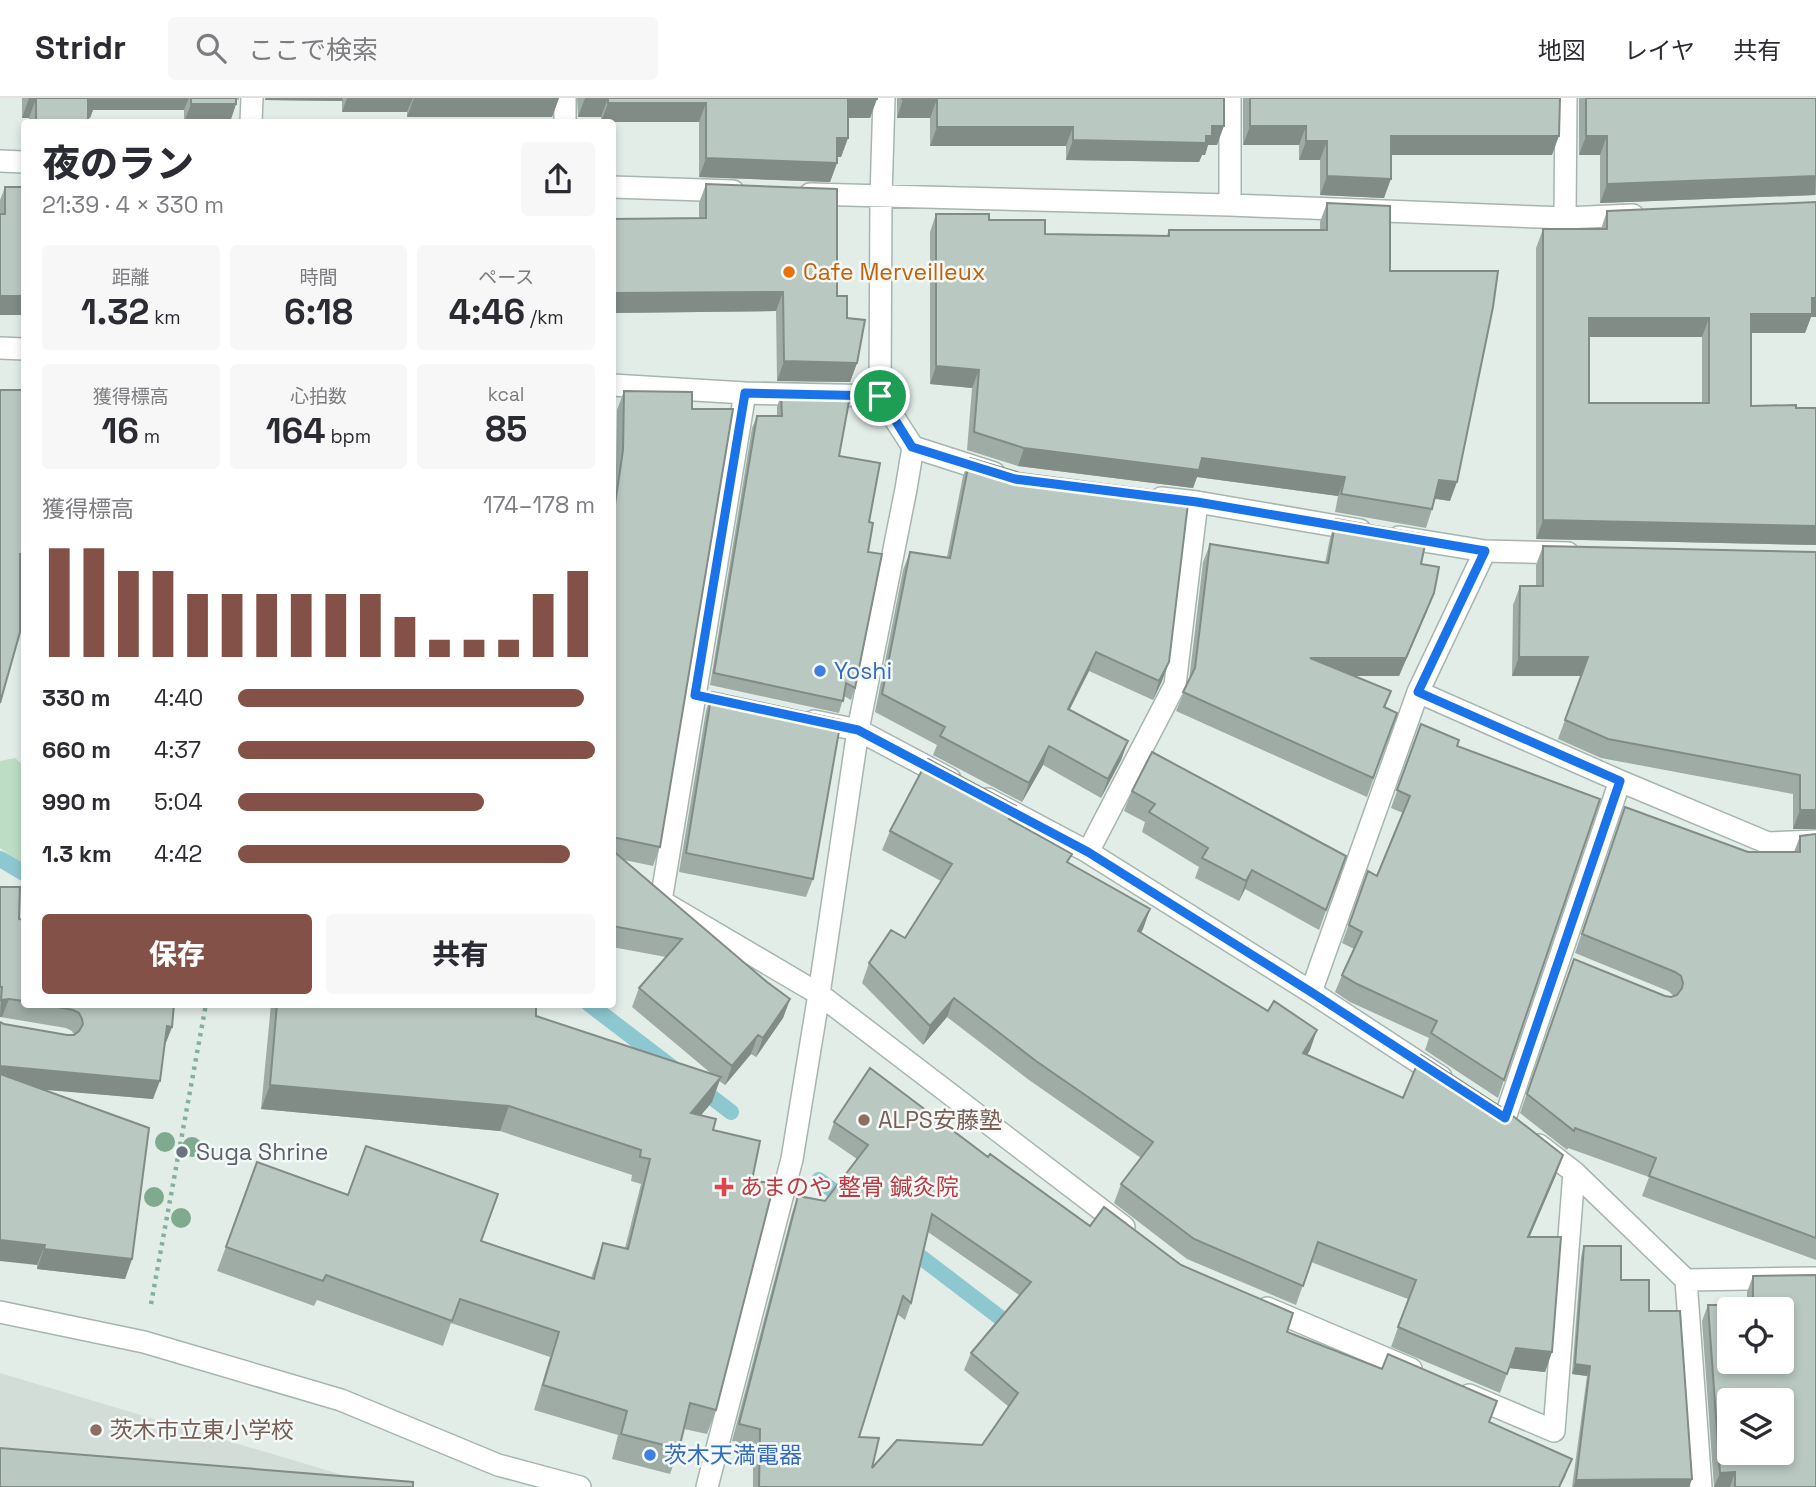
<!DOCTYPE html>
<html lang="ja">
<head>
<meta charset="utf-8">
<style>
  :root { --surface:#fff; --page:#f7f7f7; --text:#2b2b33; --muted:#7c7c81; --line:#e1e1e2; --accent:#835147 }
  body { margin:0; font-family:"Space Grotesk","Noto Sans JP",sans-serif; background:var(--page); color:var(--text); height:100vh; display:flex; flex-direction:column; font-size:26px; white-space:nowrap }
  * { box-sizing:border-box; margin:0 }
  p { font-size:23px; color:var(--muted) }
  .icon { flex:none; width:38px; height:38px; fill:none; stroke:currentColor; stroke-width:2; stroke-linecap:round; stroke-linejoin:round }
  .map { position:relative; flex:1; overflow:hidden }
  .sheet { position:absolute; left:21px; top:21px; width:595px; height:889px; display:flex; flex-direction:column; background:var(--surface); border-radius:7px; box-shadow:0 4px 10px #0003 }
  .sheet>* { flex:none }
  .controls { position:absolute; left:1717px; top:1199px; display:grid; gap:14px }
  .controls a { display:grid; place-items:center; width:77px; height:77px; border-radius:7px; background:var(--surface); box-shadow:0 4px 10px #0003; font-size:35px }
  .pin { position:absolute; display:grid; place-items:center; width:60px; height:60px; color:#fff; margin:-30px; border:4px solid #fff; border-radius:50%; box-shadow:0 2px 7px #0007 }
  .round { display:grid; place-items:center; flex:none; width:74px; height:74px; border-radius:7px; background:var(--page) }
  .headline { display:flex; align-items:center; justify-content:space-between; height:119px; padding:0 21px }
  h1 { font-size:38px; font-weight:800; line-height:52px }
  .figures { display:grid; grid-template-columns:repeat(3,1fr); gap:10px; height:119px; padding:7px 21px }
  .figures div { display:grid; align-content:center; border-radius:7px; background:var(--page); text-align:center }
  .figures b { font-size:35px; font-weight:800 }
  .figures small { font-size:19px; font-weight:400 }
  .figures p { font-size:19px }
  .chart { height:196px; padding:14px 21px }
  .chart p { display:flex; justify-content:space-between }
  .chart svg { width:100%; height:126px; margin-top:7px; stroke:var(--accent); stroke-width:6 }
  .primary-button { display:flex; gap:14px; margin-top:auto; padding:14px 21px }
  .primary-button a { flex:1; height:80px; border-radius:7px; background:var(--accent); color:#fff; font-size:28px; font-weight:800; line-height:80px; text-align:center }
  .primary-button a+a { background:var(--page); color:var(--text) }
  ul { padding:0 21px; list-style:none; font-size:23px }
  li { display:grid; grid-template-columns:112px 84px 1fr; align-items:center; height:52px }
  li i { height:18px; border-radius:9px; background:var(--accent) }
  header { display:flex; align-items:center; gap:42px; box-sizing:border-box; height:98px; padding:0 35px; background:var(--surface); border-bottom:2px solid var(--line) }
  header strong { font-size:33px }
  nav { display:flex; gap:38px; margin-inline-start:auto; font-size:24px }
  .search { width:490px; height:63px; background:var(--page); display:flex; align-items:center; gap:18px; box-sizing:border-box; padding:0 24px; border-radius:7px; color:var(--muted); font-size:26px }
  .map>svg:first-child { display:block }
</style>
</head>
<body>
<header>
<strong>Stridr</strong>
<div class="search"><svg class="icon" aria-label="search" viewBox="0 0 24 24"><circle cx="10" cy="10" r="6"/><path d="M15 15l6 6"/></svg>ここで検索</div>
<nav><a>地図</a><a>レイヤ</a><a>共有</a></nav>
</header>
<div class="map">
<svg width="1816" height="1389" viewBox="0 0 1816 1389">
  <rect width="100%" height="100%" fill="#e3ede8"/>
  <!-- built -->
  <path fill="#d2ddd7" d="M0,1275l383,114h-383z"/>
  <!-- green -->
  <path fill="#bdddc5" d="M15,660l9,8v100l-24,-18v-87z"/>
  <g fill="none" stroke-linecap="round" stroke-linejoin="round">
    <!-- stream -->
    <path stroke="#8dc8d1" stroke-width="16" d="M0,761l24,14
      M589,906l84,64
      M697,988l34,26
      M819,1082l29,22
      M905,1147l110,84"/>
    <!-- street casing -->
    <g stroke="#a6b5af" stroke-width="24">
      <path id="street" d="M1230,0v107
        M251,24l1,-24
        M565,24v-24
        M0,63l24,1
        M612,89l121,4
        M810,96l420,11 335,13 1,-120
        M1565,120l68,-3
        M0,250l24,1
        M612,287l133,8 135,3
        M745,295l-84,508 158,93 305,233
        M913,349l81,26
        M1161,400l36,4 163,28
        M1399,439l86,14 83,2
        M1418,594l202,89 148,62 48,-2
        M814,623l44,9 92,49
        M988,701l100,53 223,140 130,85
        M1088,754l87,-167 22,-183
        M1311,894l107,-300 67,-141
        M1505,1020l115,-337
        M1539,1047l35,27 112,108 130,-2
        M1686,1182l15,207
        M1267,1210l144,61
        M0,1214l144,30 197,58 157,65 82,22
        M1469,1297l85,36 20,-259
        M707,1389l85,-328 27,-165 39,-264 48,-241 7,-42 -33,-51 1,-199 3,-99"/>
    </g>
    <!-- path -->
    <path stroke="#85b0a1" stroke-width="4.5" stroke-dasharray="3.5 5" stroke-linecap="butt" d="M151,1206l55,-300"/>
    <!-- street -->
    <use href="#street" stroke="#fff" stroke-width="21"/>
  </g>
  <!-- trees -->
  <g fill="#7faa90">
    <circle cx="165" cy="1044" r="10"/>
    <circle cx="192" cy="1049" r="10"/>
    <circle cx="154" cy="1099" r="10"/>
    <circle cx="181" cy="1120" r="10"/>
  </g>
  <!-- wall -->
  <path fill="#9faca6" fill-rule="evenodd" d="M8,0h231v2l-3,-1v5l-6,18h-46v-12h-91l-3,8h-2v4h-59v-4h-7v-20z
    M265,0h294l-7,19h-145v-5h-65v-11l-77,-1z
    M577,0h300l-7,20h-22v20l-7,19h-4v6l-7,19 -131,-5v-55h-98v-5h-23z
    M897,0h327l-7,47h-9l-3,10h-3l-3,7 -133,-2v-14h-136v-28h-33z
    M1243,0h317l-8,57h-161l-7,43 -64,-3v-35h-21v-15h-56z
    M1579,0h237v97l-216,8v-48h-21z
    M706,86l131,112 10,22 10,45 -7,19 -73,-1 -1,-70 -164,2v-94l87,-1v-15z
    M5,89h19v128h-24v-115z
    M1327,105l63,68 60,230 -15,-2 -3,10 -6,19 -91,-16 3,-16 -141,-19 -4,11 -175,-22 -51,-16 5,-62 -42,-4v-152l6,-18 53,6 56,14 122,1 2,-5h151v-8z
    M1607,113l209,106h-5l-6,16h-54v73l65,2v137l-280,-6v-291l7,-19h58zM1589,239h113v66h-113z
    M624,293l36,456 -7,19 -29,-6 143,122 23,17 -7,19 -27,39 -5,-3 -26,31 -6,-4 -7,21 -11,13 51,65 -36,230 -9,24 -23,-5 -5,20 -9,25 -58,-15 6,-24 -84,-25 16,-53 -99,-34 -8,23 -126,-46 -3,6 -97,-35 40,-109 224,79 110,37 12,-35 22,5 16,-64 -10,-3 1,-6 -132,-44 -239,-22 10,-105h265v12l177,59 -81,-68 7,-19 27,-31 -54,-10v-455l4,-23 1,-59z
    M781,297l58,61 30,66 -1,30 -13,136 -4,12 -7,-4 -5,17 -129,-28 42,-257 5,-12h20v-9z
    M970,360l192,223 -9,19 -64,-29 -20,39 59,31 -7,19 -20,38 -58,-33 -21,37 -89,-47 4,-10 -62,-33 28,-142 7,-18 37,5 16,-81z
    M1336,421l85,45 13,29 -7,18 -28,65h-43l35,15 -6,17 12,5 -30,84 -191,-86 13,-30 14,-119 7,-18 115,19 5,-25z
    M1543,448l273,6v277h-23v-35l-192,-36 -43,-19 23,-63h-69l1,-71 7,-19h16v-21z
    M712,594l101,187 -7,18 -127,-25 27,-161z
    M1421,626l36,22 143,53 -102,299 -73,-48 4,-12 -79,-36 -15,-10 7,-17 12,-26 -12,-6 26,-72 9,5 26,-63 -12,-5z
    M1132,693l214,65 -27,74 -74,-41 -6,12 -44,-23 4,-11 -57,-35 3,-10 -21,-11z
    M1016,708l-5,14 58,43 81,46 -9,24 169,117 -3,5 249,120 -27,62 23,115 -7,20 -36,-4 -9,25 -109,-46 17,-48 -97,-37 -15,43 -109,-46 -73,-56 7,-19 20,-26 -112,-78 -82,-63 -24,28 -61,-62 7,-20 36,-25 36,-57 -59,-31 8,-19z
    M1618,728l130,26h46l6,-16 16,-2v426l-174,-64 7,-19 -81,-29 -1,2 -47,-37 47,-135 98,18 6,1 3,-1 -6,-5 -93,-38z
    M0,789l19,32 5,1v84h150l-2,23 -7,18 -12,54 -112,-10 91,170 -7,20 -88,-10v-4l-33,-241 63,11h7l-2,-4 -6,-3 -66,-11z
    M834,1024l154,35 102,69 91,39 106,67 202,90 77,53 -6,12h-807v-41l-21,-5 60,-228 6,-17 27,5 32,-42 -29,-20zM928,1134l91,63 -48,58 -7,17 45,37 -27,38 -110,23 -13,-31 38,-123 8,6 6,-17z
    M1584,1148l37,34 28,31 43,168 -3,8h-117l15,-111 -15,-2 9,-117z
    M1753,1178l63,211h-102l-12,-166 6,-16h39v-13z"/>
  <!-- shaded-wall -->
  <path fill="#828c87" d="M29,0l7,1 -7,19h-7z
    M95,0h94l-5,12h-91l-3,8h-9l7,-19z
    M266,0h77l-1,3 -77,-1z
    M347,0h66l-6,14h-65z
    M414,0h145l-7,19h-145z
    M585,0h23l-7,19h-23z
    M848,1h29l-7,19h-29z
    M903,1h34l-7,19h-33z
    M608,5h98l-7,19h-98z
    M191,6h45l-6,18h-46z
    M1212,28h12l-7,19h-9l-3,10h-3l-3,7 -133,-2 7,-20 133,-4z
    M1250,28h56l-7,19h-56z
    M937,29h136l-7,19h-136z
    M1391,38h168l-7,19h-168z
    M1586,38h21l-7,19h-21z
    M837,40h11l-7,19h-11z
    M1306,43h21l-7,19h-21z
    M706,60l131,5 -7,19 -131,-5z
    M1327,78l64,3 -7,19 -64,-3z
    M1816,78l-1,19 -215,8 7,-19z
    M783,194l-7,19 -164,2v-20z
    M0,198h24v19h-24z
    M1812,200h4v19h-5l-6,16h-61l7,-19z
    M1589,220h120l-7,19h-119z
    M784,263l73,2 -7,19 -73,-1z
    M936,268l43,4 -7,18 -42,-4z
    M1024,350l178,10 143,19 -7,19 -141,-19 -4,11 -175,-22z
    M1439,382l18,2 -7,19 -18,-3z
    M1543,422l273,6v19l-280,-6z
    M20,456h4v19h-11z
    M1434,495l-7,18 -28,65h-96l7,-18z
    M1096,554l-7,19 -28,56 7,-18z
    M1519,559h69l-7,19h-69z
    M1169,564l-7,19 -9,19 6,-19z
    M1128,643l-7,19 -20,38 7,-19z
    M1049,648l-6,19 -21,37 7,-19z
    M1800,712h16v19h-23z
    M1252,772l-7,19 -6,12 7,-20z
    M1150,811l-7,20 -12,21 7,-19z
    M954,900l-7,19 -24,28 7,-19z
    M9,901l-7,18h-2l1,-17z
    M790,901l-7,19 -27,39 7,-19z
    M167,928l5,1 -7,18h-5z
    M1317,932l-7,20 -14,23 7,-20z
    M758,937l-7,19 -26,31 7,-19z
    M0,968l160,15 -7,18 -153,-13z
    M721,979l-9,25 -30,36 9,-25z
    M270,987l239,21 -9,25 -239,-22z
    M1563,1057l-7,20 -35,82 7,-20z
    M0,1142l45,5 -8,20 -37,-4z
    M44,1151l88,10 -7,20 -88,-10z
    M1516,1250l36,4 -7,20 -36,-4 -9,25z
    M1575,1266l15,2 -3,10 -15,-2z
    M1735,1374l-5,15h-16l6,-14z
    M1692,1381l-3,8h-116l3,-7z"/>
  <!-- building -->
  <path fill="#b9c8c1" stroke="#828c87" stroke-width="2" fill-rule="evenodd" d="M29,0h68v1h-9v23h-52v-23z
    M191,0h45v6h-45z
    M608,0h269v1h-29v39h-11v25l-131,-5v-55h-98z
    M904,0h320v28h-12v10h-6v7l-133,-3v-13h-136v-28h-34z
    M1250,0h310l-1,38h-168v43l-64,-3v-35h-21v-15h-56z
    M1586,0h230v78l-209,8v-48h-21z
    M706,86l131,5v107h10v22l18,2 -8,43 -73,-2 -1,-69 -171,1v-74l94,-1z
    M5,89h19v109h-24v-82h5z
    M1816,104v96h-4v16h-61v92l45,-1v3h20v118l-273,-6v-291h64v-18zM1589,220h120v85h-120z
    M1327,105l63,3v65h108l-5,36 -36,175 -18,-2 -7,29 -91,-15 4,-17 -143,-19 -3,12 -175,-22 -50,-16 5,-62 -43,-4v-152h53v6h56v14l124,2v-6h158z
    M0,292h24v164h-4v78l-20,71z
    M624,293l68,1v17h41l-73,438 -48,-10v-312l11,-75z
    M781,297l69,1 -11,60 41,7 -11,59 4,1 -5,29 14,2 -27,134 -9,-5 -3,18 -129,-28 43,-257h25z
    M970,360l50,15 169,22 -20,167 -10,19 -63,-29 -28,57 60,32 -20,38 -59,-33 -20,37 -89,-47 5,-9 -63,-33 28,-142 40,6z
    M1336,421l91,16 -6,29 18,3 -5,26 -28,65h-96l81,33 -7,16 13,6 -24,65 -190,-86 12,-24 15,-124 118,19z
    M1543,448l273,6v258h-16v-35l-192,-36 -43,-19 23,-63h-69l1,-71h23z
    M712,594l129,28 -28,159 -127,-26z
    M1421,626l38,16 -2,6 143,53 -96,281 -73,-47 6,-12 -80,-37 -15,-9 20,-43 -13,-7 19,-54 9,5 33,-80 -13,-6z
    M1152,654l194,104 -20,54 -74,-40 -6,11 -44,-23 6,-10 -59,-36 6,-8 -23,-13z
    M928,661l88,47 -7,13 63,35 -5,8 83,47 -12,22 130,80 6,-10 43,29 -14,23 100,45 18,-43 83,54 59,46 -35,82h33l-9,115 -36,-4 -9,26 -109,-47 18,-47 -98,-38 -15,44 -109,-47 -73,-55 32,-42 -117,-81 -82,-63 -24,28 -61,-63 22,-33 14,8 47,-74 -62,-33z
    M1625,709l123,45h52v-16l16,-2v404l-167,-62 7,-18 -81,-30 -1,3 -47,-37 47,-135 91,37 6,1 6,-2 5,-7 1,-5 -2,-7 -6,-4 -93,-38z
    M612,752l155,132 23,17 -27,39 -5,-3 -26,31 -93,-78 43,-49 -70,-13z
    M0,789h20l-1,32 5,1v81l-15,-2 -8,1 1,-13h-2z
    M43,906h131l-2,23 -5,-1 -7,55 -160,-15v-44l4,2 63,11h7l5,-4 4,-7 -1,-5 -3,-6 -6,-3z
    M277,906h259v12l185,61 -30,36 25,6 -3,11 47,11 -8,39 22,4 -58,226 -26,-7 -11,46 -58,-15 6,-23 -84,-26 16,-53 -99,-33 -8,22 -126,-46 -3,6 -97,-34 31,-85 91,33 18,-49 132,48 -17,47 113,38 9,-36 25,6 22,-90 -10,-2 1,-7 -132,-44 -239,-21z
    M870,970l118,89 2,-3 100,72 14,-19 77,58 112,48 -6,19 95,37 6,-15 109,47 -8,21 83,37 -13,28h-800l1,-58 -21,-5 59,-228 27,5 43,-56 -34,-23zM932,1116l99,68 -60,71 47,40 -36,52 -85,-5 -25,28 7,-30 -20,-1 44,-141 8,7z
    M0,976l149,54 -17,131 -88,-10 1,-4 -45,-5z
    M1584,1148h37v34h28v31h31l12,168 -116,1 14,-114 -15,-2z
    M1816,1177v212h-81v-15l-15,1 -12,-168h45v-29zM1729,1211h53v53h-53zM1729,1302h53v52h-53z
    M0,1350l413,34v5h-413z"/>
  <g fill="none" stroke-linecap="round" stroke-linejoin="round">
    <!-- route casing -->
    <g stroke="#fff" stroke-width="14">
      <path id="route" d="M745,295l135,3 32,51 103,32 182,23 288,49 -67,141 202,89 -115,337 -194,-126 -223,-140 -230,-122 -163,-35z"/>
    </g>
    <!-- route -->
    <use href="#route" stroke="#1a73e8" stroke-width="9"/>
  </g>
  <!-- markers -->
  <circle fill="#e8710a" stroke="#f4f9f7" stroke-width="2.5" cx="789" cy="174" r="7"/>
  <g fill="#3f7fe0" stroke="#f4f9f7" stroke-width="2.5">
    <circle cx="820" cy="573" r="7"/>
    <circle cx="650" cy="1357" r="7"/>
  </g>
  <g fill="#8d6e63" stroke="#f4f9f7" stroke-width="2.5">
    <circle cx="864" cy="1022" r="7"/>
    <circle cx="96" cy="1332" r="7"/>
  </g>
  <circle fill="#6b7280" stroke="#f4f9f7" stroke-width="2.5" cx="182" cy="1054" r="7"/>
  <path fill="#e0444e" stroke="#f4f9f7" stroke-width="2.5" d="M720.5 1078.5h7v7h7v7h-7v7h-7v-7h-7v-7h7z"/>
  <g text-anchor="middle" stroke-width="5" stroke-linejoin="round" paint-order="stroke">
    <!-- food labels -->
    <g font-size="23" fill="#c56008" stroke="#f4f9f7" text-anchor="start">
      <text x="803" y="182">Cafe Merveilleux</text>
    </g>
    <!-- shop labels -->
    <g font-size="23" fill="#366cbe" stroke="#f4f9f7" text-anchor="start">
      <text x="834" y="581">Yoshi</text>
      <text x="664" y="1365">茨木天満電器</text>
    </g>
    <!-- education labels -->
    <g font-size="23" fill="#785e54" stroke="#f4f9f7" text-anchor="start">
      <text x="878" y="1030">ALPS安藤塾</text>
      <text x="110" y="1340">茨木市立東小学校</text>
    </g>
    <!-- worship labels -->
    <g font-size="23" fill="#5b616d" stroke="#f4f9f7" text-anchor="start">
      <text x="196" y="1062">Suga Shrine</text>
    </g>
    <!-- health labels -->
    <g font-size="23" fill="#be3a42" stroke="#f4f9f7" text-anchor="start">
      <text x="740" y="1097">あまのや 整骨 鍼灸院</text>
    </g>
  </g>
</svg>
<div class="controls">
<a><svg class="icon" aria-label="locate" viewBox="0 0 24 24"><circle cx="12" cy="12" r="6"/><path d="M12 2v4M12 18v4M2 12h4M18 12h4"/></svg></a>
<a><svg class="icon" aria-label="layers" viewBox="0 0 24 24"><path d="M12 4l9 5-9 5-9-5zM3 14l9 5 9-5"/></svg></a>
</div>
<div class="pin" style="left:880px;top:298px;background:#1e9e55"><svg class="icon" aria-label="arrive" viewBox="0 0 24 24"><path d="M6 21V4h12l-3 4 3 4H6"/></svg></div>
<section class="sheet">
<div class="headline"><div><h1>夜のラン</h1><p>21:39 · 4 × 330 m</p></div><a class="round"><svg class="icon" aria-label="share" viewBox="0 0 24 24"><path d="M12 15V3M7 8l5-5 5 5M5 13v7h14v-7"/></svg></a></div>
<div class="figures">
<div><p>距離</p><b>1.32<small> km</small></b></div>
<div><p>時間</p><b>6:18</b></div>
<div><p>ペース</p><b>4:46<small> /km</small></b></div>
</div>
<div class="figures">
<div><p>獲得標高</p><b>16<small> m</small></b></div>
<div><p>心拍数</p><b>164<small> bpm</small></b></div>
<div><p>kcal</p><b>85</b></div>
</div>
<div class="chart"><p><span>獲得標高</span>174–178 m</p>
<svg viewBox="0 0 160 44" preserveAspectRatio="none"><path d="M5 44V6M15 44V6M25 44V14M35 44V14M45 44V22M55 44V22M65 44V22M75 44V22M85 44V22M95 44V22M105 44V30M115 44V38M125 44V38M135 44V38M145 44V22M155 44V14"/></svg>
</div>
<ul>
<li><b>330 m</b>4:40<i style="width:97%"></i></li>
<li><b>660 m</b>4:37<i style="width:100%"></i></li>
<li><b>990 m</b>5:04<i style="width:69%"></i></li>
<li><b>1.3 km</b>4:42<i style="width:93%"></i></li>
</ul>
<div class="primary-button"><a>保存</a><a>共有</a></div>
</section>
</div>
</body>
</html>
